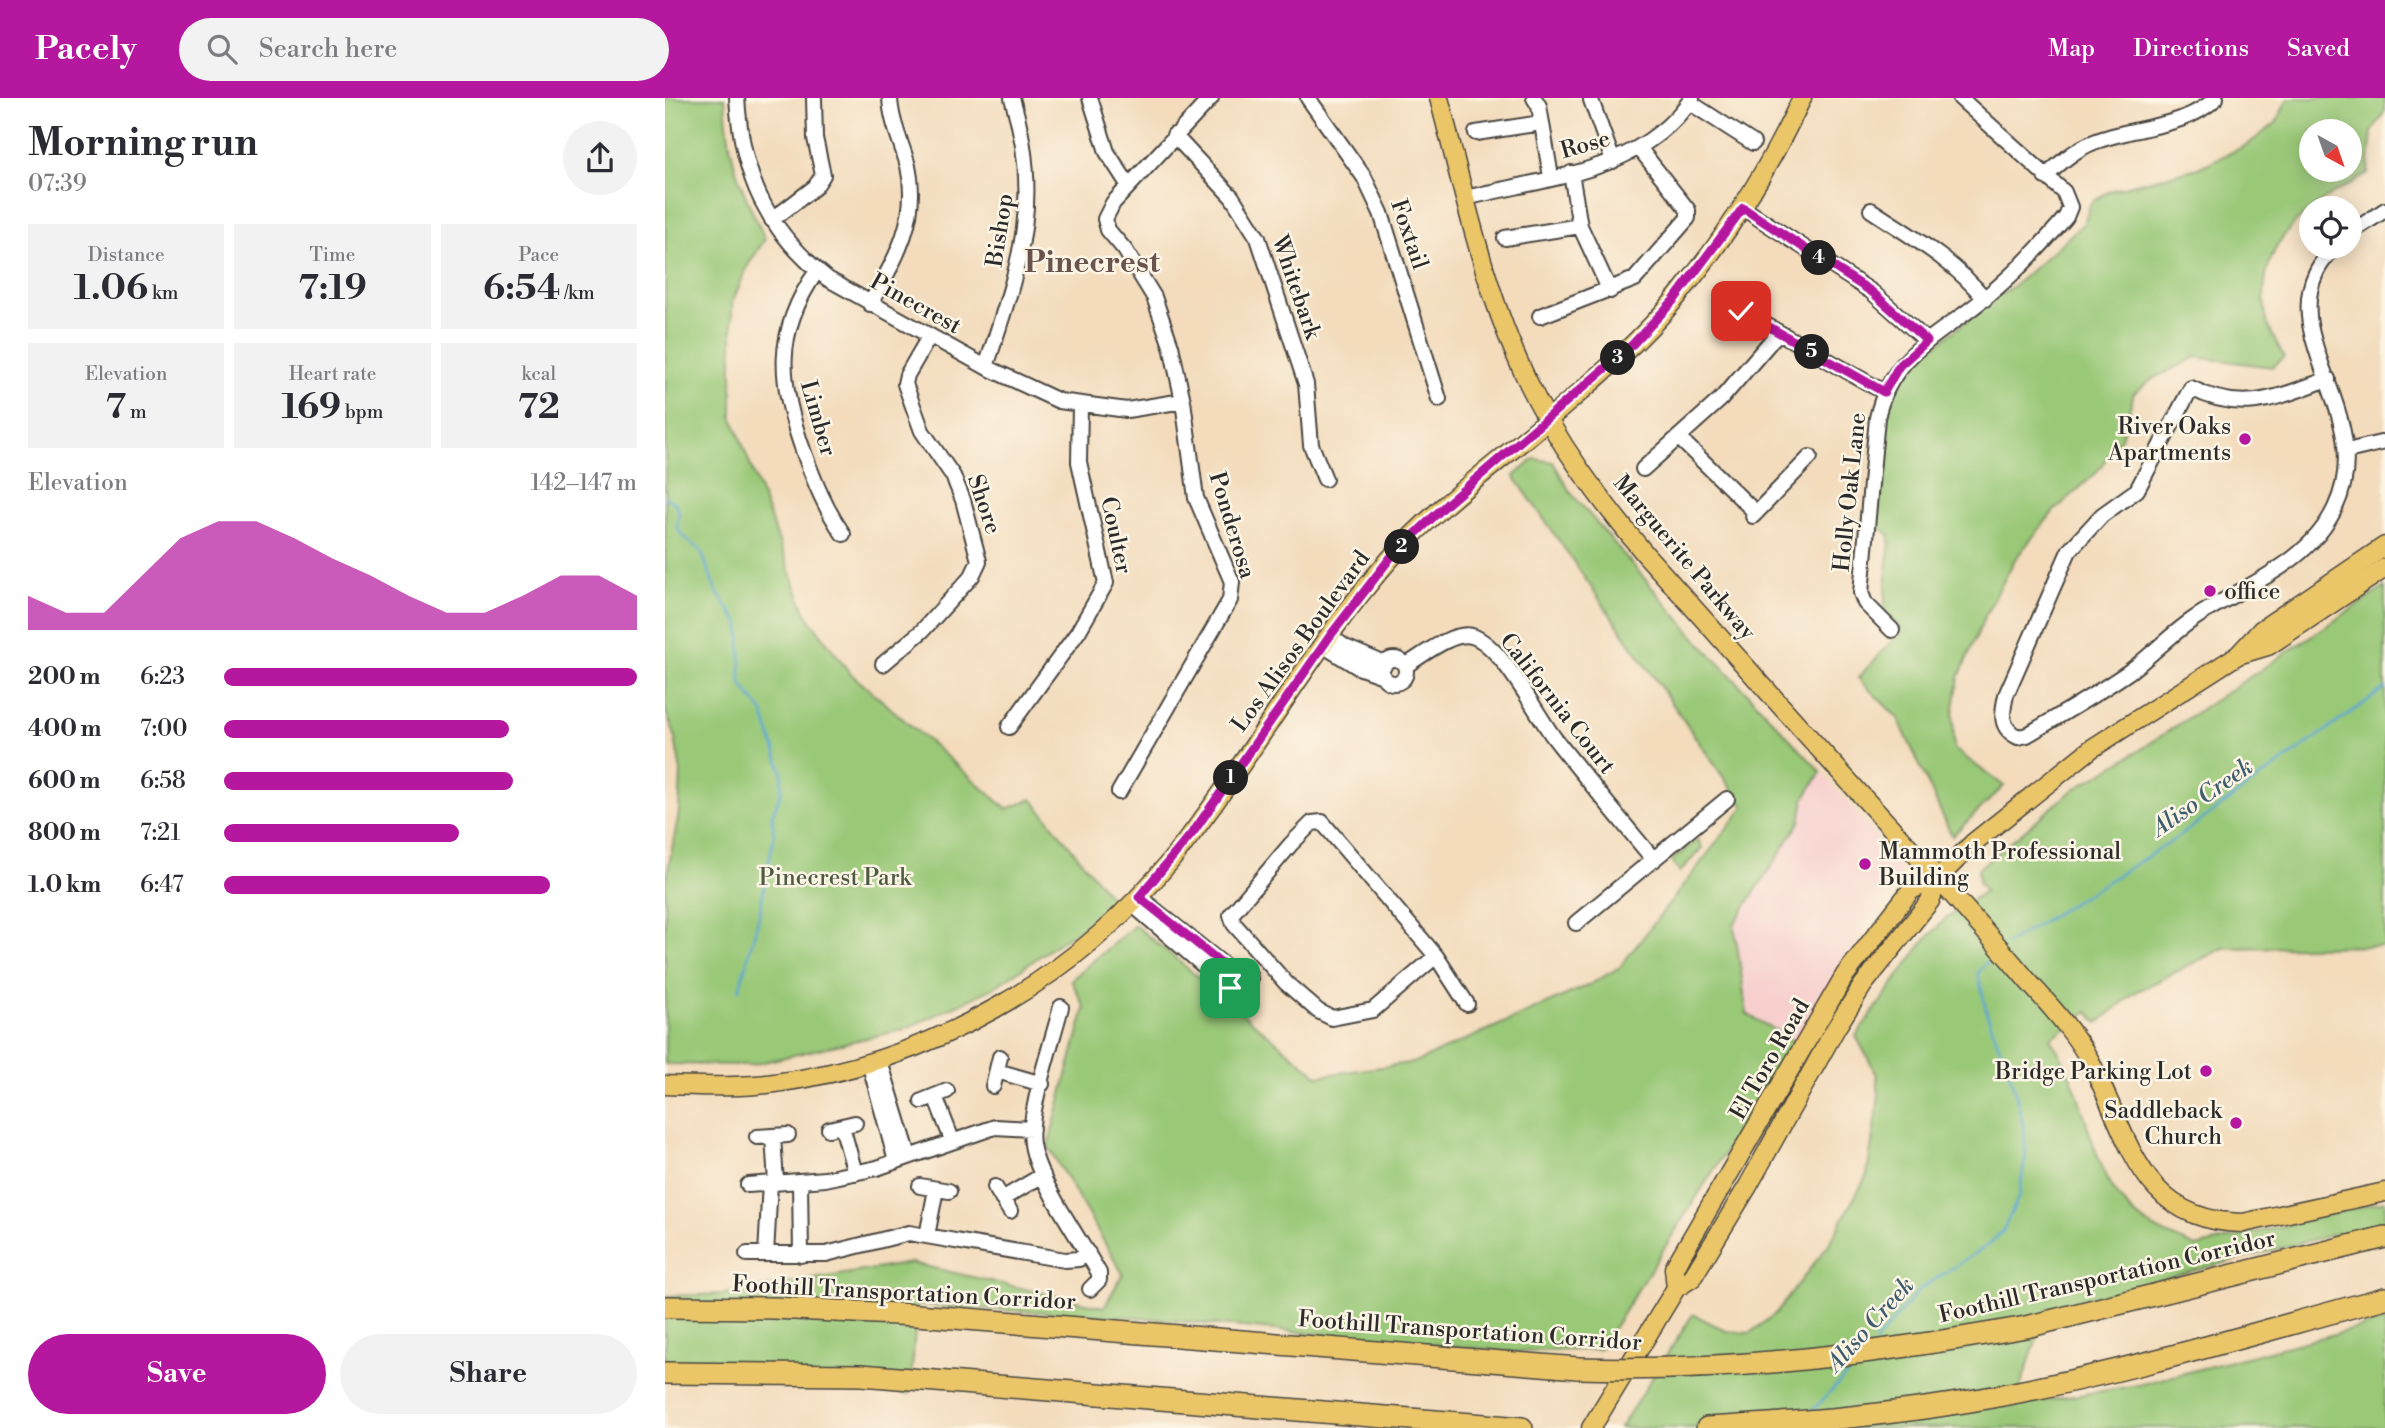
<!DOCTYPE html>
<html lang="en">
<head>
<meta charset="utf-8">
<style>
  :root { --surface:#fff; --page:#f2f2f3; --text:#2b2b33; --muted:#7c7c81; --accent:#b5179e }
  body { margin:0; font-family:"Libre Bodoni",serif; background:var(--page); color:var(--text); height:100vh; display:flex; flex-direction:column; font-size:26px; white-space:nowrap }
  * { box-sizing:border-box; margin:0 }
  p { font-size:23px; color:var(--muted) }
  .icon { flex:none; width:38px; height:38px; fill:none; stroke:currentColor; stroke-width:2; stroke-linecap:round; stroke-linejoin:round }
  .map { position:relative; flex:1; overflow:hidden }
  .panel { display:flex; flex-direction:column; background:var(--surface); width:665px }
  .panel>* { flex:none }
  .needle { width:46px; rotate:140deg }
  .tools { position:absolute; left:1634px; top:21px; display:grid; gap:14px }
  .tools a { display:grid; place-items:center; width:63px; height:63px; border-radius:50%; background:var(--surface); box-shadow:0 4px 18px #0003; font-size:35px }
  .pin { position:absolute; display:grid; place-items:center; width:60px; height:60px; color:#fff; margin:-30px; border-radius:14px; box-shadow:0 4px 10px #0006 }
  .km { position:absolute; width:35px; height:35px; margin:-18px; border-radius:50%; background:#222; color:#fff; font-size:19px; line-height:35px; text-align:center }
  .round { display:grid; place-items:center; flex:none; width:74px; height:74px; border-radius:37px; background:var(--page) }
  .head { display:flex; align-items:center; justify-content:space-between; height:119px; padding:0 28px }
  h1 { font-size:38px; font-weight:700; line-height:52px }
  .metrics { display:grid; grid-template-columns:repeat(3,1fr); gap:10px; height:119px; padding:7px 28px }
  .metrics div { display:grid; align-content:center; border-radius:0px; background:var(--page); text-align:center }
  .metrics b { font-size:35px; font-weight:700 }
  .metrics small { font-size:19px; font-weight:400 }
  .metrics p { font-size:19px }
  .chart { height:196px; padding:14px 28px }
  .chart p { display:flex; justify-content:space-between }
  .chart svg { width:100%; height:126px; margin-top:7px; fill:var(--accent); opacity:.7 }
  .primary-button { display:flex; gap:14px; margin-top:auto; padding:14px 28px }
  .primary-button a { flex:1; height:80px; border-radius:42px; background:var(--accent); color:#fff; font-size:28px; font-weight:700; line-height:80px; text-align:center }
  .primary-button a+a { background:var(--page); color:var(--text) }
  ul { padding:0 28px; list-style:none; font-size:23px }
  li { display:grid; grid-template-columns:112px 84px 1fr; align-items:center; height:52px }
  li i { height:18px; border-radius:9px; background:var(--accent) }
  header { display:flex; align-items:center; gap:42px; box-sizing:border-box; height:98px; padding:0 35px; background:var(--accent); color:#fff }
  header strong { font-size:33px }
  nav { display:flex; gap:38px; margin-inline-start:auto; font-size:24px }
  .search { width:490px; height:63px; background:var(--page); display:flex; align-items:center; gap:18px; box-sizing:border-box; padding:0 24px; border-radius:38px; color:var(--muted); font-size:26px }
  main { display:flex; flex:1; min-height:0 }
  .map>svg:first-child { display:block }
</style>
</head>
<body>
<header>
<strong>Pacely</strong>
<div class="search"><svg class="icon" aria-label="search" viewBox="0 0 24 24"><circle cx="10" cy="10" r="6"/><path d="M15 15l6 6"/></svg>Search here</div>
<nav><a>Map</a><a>Directions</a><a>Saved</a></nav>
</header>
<main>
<section class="panel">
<div class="head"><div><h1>Morning run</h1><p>07:39</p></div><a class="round"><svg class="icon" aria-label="share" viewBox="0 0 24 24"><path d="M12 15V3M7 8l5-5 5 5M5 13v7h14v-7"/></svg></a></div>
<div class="metrics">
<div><p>Distance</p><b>1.06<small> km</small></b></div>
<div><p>Time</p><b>7:19</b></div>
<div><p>Pace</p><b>6:54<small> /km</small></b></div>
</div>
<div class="metrics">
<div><p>Elevation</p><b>7<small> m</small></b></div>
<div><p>Heart rate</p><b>169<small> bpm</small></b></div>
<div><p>kcal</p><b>72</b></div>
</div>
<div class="chart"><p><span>Elevation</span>142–147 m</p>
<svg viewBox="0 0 160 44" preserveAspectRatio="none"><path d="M0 44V32L10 38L20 38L30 25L40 12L50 6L60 6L70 12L80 19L90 25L100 32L110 38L120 38L130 32L140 25L150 25L160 32V44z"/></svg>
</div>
<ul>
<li><b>200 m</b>6:23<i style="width:100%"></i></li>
<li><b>400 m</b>7:00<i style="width:69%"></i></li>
<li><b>600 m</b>6:58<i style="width:70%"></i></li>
<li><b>800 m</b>7:21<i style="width:57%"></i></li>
<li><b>1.0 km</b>6:47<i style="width:79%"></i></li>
</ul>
<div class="primary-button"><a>Save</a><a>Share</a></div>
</section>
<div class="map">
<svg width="1720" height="1330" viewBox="0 0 1720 1330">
  <rect width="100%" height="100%" fill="#fcf5e5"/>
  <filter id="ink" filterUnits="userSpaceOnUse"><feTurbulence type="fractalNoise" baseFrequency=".0143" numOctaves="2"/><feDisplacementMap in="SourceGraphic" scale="14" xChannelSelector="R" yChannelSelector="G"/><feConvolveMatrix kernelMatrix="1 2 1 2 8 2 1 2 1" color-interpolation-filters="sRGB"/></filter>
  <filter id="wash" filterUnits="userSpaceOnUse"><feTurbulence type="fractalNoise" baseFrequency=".00686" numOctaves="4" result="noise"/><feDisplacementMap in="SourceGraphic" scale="28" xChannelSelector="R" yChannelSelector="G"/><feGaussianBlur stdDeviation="1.57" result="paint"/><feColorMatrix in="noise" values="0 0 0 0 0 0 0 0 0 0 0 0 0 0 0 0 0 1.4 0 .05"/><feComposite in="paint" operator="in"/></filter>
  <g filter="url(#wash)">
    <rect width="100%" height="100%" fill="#f3dbbc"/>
    <!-- built -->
    <path fill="#f7d0ce" d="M1156,674l77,91 2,15 -58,82 -47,82 -48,-28 -13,-90 66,-102 4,-23z"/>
    <!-- green -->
    <path fill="#99c877" stroke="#627a51" stroke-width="2" fill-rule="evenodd" d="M0,0h60c3,61 14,87 40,141l-18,28 -15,36v113l74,198 44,59 157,136 25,-10 80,100 -21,22 -99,68 -87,40 -154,36 -86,-1v-179l14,-72 2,-41 -7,-40 -9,-22z
      M1623,0h97v13l-13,21 -4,42c-60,32 -115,66 -102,143 2,13 12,27 18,40l-12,10 -76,-10 -42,21 -20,15 -13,45 -25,35 -42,38 -39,48 -30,57 -26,61 -6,37 1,35 50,37 -52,50 -54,-118 -40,-40 44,-48 -18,-18 6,-76 -12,-11 6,-96 7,-31 24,-37 107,-82 62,-56 7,-20 18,-12 89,-23 49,-23 29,-22zM1647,33h38v39h-38z
      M869,361l19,3 17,30 121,141 130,139 -17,27 -4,23 -66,102 13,90 48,28 -195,307 -84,3 -373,-34 -226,-13 -7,89 -163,-16 -37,-16 -45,4v-70l59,-2 187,-31 193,44 19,-33 -75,-128 37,-138 -14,-28 64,-55 183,151 98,-14 173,-77 31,-18 124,-160 -230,-331z
      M1720,489v359l-162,2 -89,45 -36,30 -10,-12 -38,28c41,53 35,140 92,181 15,12 37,19 54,27l189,-46v20l-338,88 -33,97 124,-21 247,-64v107h-765l73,-114 35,18 22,1 26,-20 53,-69 38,-69 12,-78 -2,-22 -21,-39 66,-92 23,-25 40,-28 -6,-8 -1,-14 95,-79 67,-40z
      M1033,741l4,9 -22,24 -9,-11z"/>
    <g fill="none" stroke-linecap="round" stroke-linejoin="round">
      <!-- stream -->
      <path stroke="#58a5d1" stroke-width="2.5" d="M0,399l11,7 3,10 -2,13 6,9 18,15 15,40 24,34 1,59 22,29 19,59 -1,20 -9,24 2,20 -16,84 -19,70
        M1340,847l166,-103 214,-154
        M1210,1244l44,-52 69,-45 15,-14 16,-35 7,-43 -2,-24 -11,-46 -26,-69 -9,-41 16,-20
        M1147,1313l46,-48"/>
    </g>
  </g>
  <g filter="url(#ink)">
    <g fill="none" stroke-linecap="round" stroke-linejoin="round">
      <!-- minor casing -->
      <g stroke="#494541" stroke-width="18">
        <path id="minor" d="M72,0c5,78 29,132 91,181l158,88 73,34 68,9 56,-9
          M425,0l17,54 22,34
          M643,0l56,79 17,36 58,186
          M869,0l5,8 12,71
          M926,2l22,61
          M1024,4l64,41
          M811,35l65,-10
          M509,37l58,62 26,41 48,146 5,61 14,34
          M906,75l9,53 30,65
          M1380,79c15,-14 29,-27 49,-35 39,-16 90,-13 122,-44
          M801,100c81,-21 174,-24 226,-100
          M1078,110l129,84 55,49
          M1206,112c41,27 82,50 114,89
          M107,122l43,-33 8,-12 -8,-37 -1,-40
          M1685,135l35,-23
          M840,140l75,-12
          M152,173c-44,62 -38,113 -13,182 11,30 21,55 39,81
          M205,206c25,-44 50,-85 38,-138 -6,-22 -17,-44 -18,-68
          M1076,213l143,81
          M875,218l95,-37 53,-61v-8l-48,-61
          M321,269c32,-99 58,-164 26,-269
          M1663,281c-50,18 -85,36 -137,9l-54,102 -35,25 -33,36 -63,144c-4,18 -7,33 12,42l9,-2c35,-21 70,-41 103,-64 22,-16 40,-36 62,-51 49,-34 116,-54 143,-112 42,-88 -53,-164 -19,-235 4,-10 12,-18 18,-26
          M1014,340l77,75
          M1682,353l38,-9
          M978,371l78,-70 57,-66
          M1088,418l57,-59
          M1227,532l-27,-27 -4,-10 16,-175c14,-65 63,-82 109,-121 30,-24 55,-51 80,-80l4,-10 -6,-15 -104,-94
          M665,538l15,11 40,17
          M659,548l34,21 25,9
          M717 573a12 12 0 1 1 24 0a12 12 0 1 1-24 0Z
          M218,566l39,-33 50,-55 7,-15 -16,-61 -10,-24 -31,-45 -17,-47 2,-9 22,-38
          M740,568c17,-10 47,-35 67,-30 30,9 64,78 83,103 32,41 66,81 99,121
          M344,629l69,-95 28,-49 -27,-121 1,-56
          M454,694l111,-192 2,-18 -36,-84 -13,-97 -12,-55 -17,-49 -29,-47 -17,-20 -3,-11 8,-16 98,-105
          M474,799l91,73
          M467,806l80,69 14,8
          M911,825l151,-124
          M771,858l-63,54 -41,8 -14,-7 -32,-28 -52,-59 -3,-9 60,-71 21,-21 10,-1 114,134 31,48
          M561 881a12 12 0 1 1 24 0a12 12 0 1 1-24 0Z
          M396,909c-8,33 -34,106 -29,137 5,36 48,95 67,129v7l-9,9
          M214,960l30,98
          M204,964l27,99
          M332,973l45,13
          M328,988l7,-29
          M270,998l17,44
          M257,1003l25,-10
          M177,1028l13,47
          M164,1031l26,-6
          M108,1038l3,47
          M92,1039l31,-2
          M135,1083l1,74
          M83,1087l77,-6 52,-11 118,-41 37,2
          M255,1088l29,5
          M330,1089l15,24
          M337,1101l41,-24
          M262,1138l9,-47
          M82,1156h79l83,-21 156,27 14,-1 9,-6
          M101,1156l4,-71"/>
      </g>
      <!-- major casing -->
      <g stroke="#494541" stroke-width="21">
        <path id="major" d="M774,0c25,94 45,192 87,280 30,64 75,123 120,177 92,102 182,206 276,306 36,39 71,79 105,119 22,25 46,50 62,79 40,75 49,163 154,164l142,-31
          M1573,557l23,-25 124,-84
          M0,987c37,1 74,3 110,-2 154,-20 300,-104 397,-224 78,-96 136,-208 218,-300 47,-53 107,-95 160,-141 44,-38 89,-75 126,-120 51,-61 92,-128 126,-200
          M1011,1190l-2,-20 171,-293 66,-85 27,-12 35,-35 118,-94 147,-94 30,-9 117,-78
          M926,1330l85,-140 16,-10 56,-92 88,-158 27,-43 67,-84 8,-23"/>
      </g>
      <!-- highway casing -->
      <g stroke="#494541" stroke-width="24">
        <path id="highway" d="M0,1209l109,1 142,7 662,53
          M1361,1229l359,-90
          M0,1275l196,2 661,53
          M1042,1330c99,-6 199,-14 296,-33 129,-24 255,-63 382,-97"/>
      </g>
      <!-- minor -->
      <use href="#minor" stroke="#fff" stroke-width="14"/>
      <!-- major -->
      <use href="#major" stroke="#ebc669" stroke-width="18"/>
      <!-- highway -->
      <use href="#highway" stroke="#ebc669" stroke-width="21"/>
      <!-- highway-bridge casing -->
      <g stroke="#494541" stroke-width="24" stroke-linecap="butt">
        <path id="highway-bridge" d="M913,1270c151,5 301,-15 448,-41"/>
      </g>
      <!-- highway-bridge -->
      <use href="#highway-bridge" stroke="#ebc669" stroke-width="21"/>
    </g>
  </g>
  <g fill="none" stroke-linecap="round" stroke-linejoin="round" filter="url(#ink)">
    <!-- route casing -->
    <g stroke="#fff" stroke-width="14">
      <path id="route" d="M565,890l-4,-7 4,-11 -91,-73 55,-66 136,-195 61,-79 56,-53 184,-158 43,-46 69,-92 129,84 55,49 -28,25 -15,26 -143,-81"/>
    </g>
    <!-- route -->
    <use href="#route" stroke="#b5179e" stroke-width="9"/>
  </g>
  <!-- markers -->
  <g fill="#b5179e" stroke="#fcf5e5" stroke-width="2.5">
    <circle cx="1580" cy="341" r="7"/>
    <circle cx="1545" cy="493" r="7"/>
    <circle cx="1200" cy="766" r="7"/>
    <circle cx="1541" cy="973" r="7"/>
    <circle cx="1571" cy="1025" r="7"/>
  </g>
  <g text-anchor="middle" stroke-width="5" stroke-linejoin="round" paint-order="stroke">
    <!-- street labels -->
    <g font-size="23" fill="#2b2b2b" stroke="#fcf5e5">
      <text transform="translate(920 46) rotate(-16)" y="8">Rose</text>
      <text transform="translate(334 132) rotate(-81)" y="8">Bishop</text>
      <text transform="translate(745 136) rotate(71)" y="8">Foxtail</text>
      <text transform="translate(632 189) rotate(71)" y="8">Whitebark</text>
      <text transform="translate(251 205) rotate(29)" y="8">Pinecrest</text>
      <text transform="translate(154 320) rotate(74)" y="8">Limber</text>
      <text transform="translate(1184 394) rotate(-84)" y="8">Holly Oak Lane</text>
      <text transform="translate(320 406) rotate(71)" y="8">Shore</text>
      <text transform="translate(568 427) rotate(73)" y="8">Ponderosa</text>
      <text transform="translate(452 437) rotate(78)" y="8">Coulter</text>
      <text transform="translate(1020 459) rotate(50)" y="8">Marguerite Parkway</text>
      <text transform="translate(635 543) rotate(-54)" y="8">Los Alisos Boulevard</text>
      <text transform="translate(893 605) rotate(52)" y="8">California Court</text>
      <text transform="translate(1104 961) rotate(-60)" y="8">El Toro Road</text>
      <text transform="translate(1442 1178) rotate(-13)" y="8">Foothill Transportation Corridor</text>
      <text transform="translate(239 1194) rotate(3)" y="8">Foothill Transportation Corridor</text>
      <text transform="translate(805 1232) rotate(4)" y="8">Foothill Transportation Corridor</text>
    </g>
    <!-- poi labels -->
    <g font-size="23" fill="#2b2b2b" stroke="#fcf5e5" text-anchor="end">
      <text x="1566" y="336">River Oaks<tspan x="1566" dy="26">Apartments</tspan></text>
      <text x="1559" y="501" text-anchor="start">office</text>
      <text x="1214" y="761" text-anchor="start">Mammoth Professional<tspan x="1214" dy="26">Building</tspan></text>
      <text x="1527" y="981">Bridge Parking Lot</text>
      <text x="1557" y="1020">Saddleback<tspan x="1557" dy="26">Church</tspan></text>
    </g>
    <!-- park labels -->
    <g font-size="23" fill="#4c5a42" stroke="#fcf5e5">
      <text x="170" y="787">Pinecrest Park</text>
    </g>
    <!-- water labels -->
    <g font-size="24" font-style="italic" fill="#3d5c6d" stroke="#fcf5e5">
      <text transform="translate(1537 699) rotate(-35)" y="8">Aliso Creek</text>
      <text transform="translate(1205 1226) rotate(-48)" y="8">Aliso Creek</text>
    </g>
    <!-- district labels -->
    <g font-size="30" font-weight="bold" fill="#69534d" stroke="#fcf5e5">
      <text x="427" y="174">Pinecrest</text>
    </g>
  </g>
</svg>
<div class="tools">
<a><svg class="needle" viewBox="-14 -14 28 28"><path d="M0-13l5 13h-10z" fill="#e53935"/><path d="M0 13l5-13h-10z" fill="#7c7c81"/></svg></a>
<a><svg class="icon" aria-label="locate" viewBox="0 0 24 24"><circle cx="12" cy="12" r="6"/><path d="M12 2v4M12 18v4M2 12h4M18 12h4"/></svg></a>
</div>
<div class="pin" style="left:565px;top:890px;background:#1e9e55"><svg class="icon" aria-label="arrive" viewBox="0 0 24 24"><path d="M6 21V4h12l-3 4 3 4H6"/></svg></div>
<div class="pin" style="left:1076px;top:213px;background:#d93025"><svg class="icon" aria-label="check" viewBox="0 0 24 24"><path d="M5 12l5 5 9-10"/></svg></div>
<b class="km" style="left:566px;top:680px">1</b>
<b class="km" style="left:737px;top:449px">2</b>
<b class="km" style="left:953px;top:260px">3</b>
<b class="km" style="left:1154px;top:160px">4</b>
<b class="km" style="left:1147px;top:254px">5</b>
</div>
</main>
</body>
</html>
